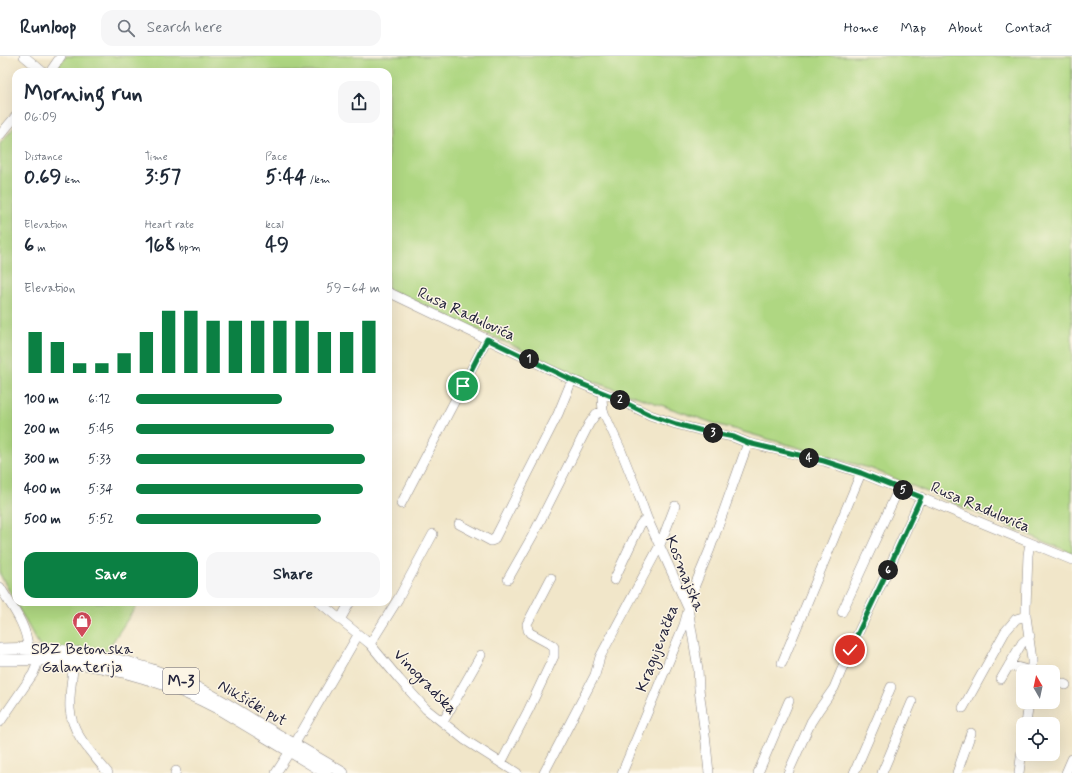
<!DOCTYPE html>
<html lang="en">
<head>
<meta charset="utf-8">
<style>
  :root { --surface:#fff; --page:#f6f6f7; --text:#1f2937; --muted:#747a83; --line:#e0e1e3; --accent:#0b8043 }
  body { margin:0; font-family:Mynerve,sans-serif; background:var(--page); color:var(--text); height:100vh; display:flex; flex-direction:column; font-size:15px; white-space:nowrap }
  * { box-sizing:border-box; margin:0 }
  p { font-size:13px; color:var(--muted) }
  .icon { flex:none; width:22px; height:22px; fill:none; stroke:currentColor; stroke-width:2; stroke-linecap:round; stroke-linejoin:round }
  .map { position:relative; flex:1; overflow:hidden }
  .sheet { position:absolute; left:12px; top:12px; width:380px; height:538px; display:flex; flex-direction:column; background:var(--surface); border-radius:12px; box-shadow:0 4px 16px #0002 }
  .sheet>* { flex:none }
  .needle { width:26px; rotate:351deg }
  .fabs { position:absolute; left:1016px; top:609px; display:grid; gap:8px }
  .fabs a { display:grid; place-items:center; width:44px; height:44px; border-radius:8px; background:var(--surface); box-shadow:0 4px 16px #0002; font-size:20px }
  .pin { position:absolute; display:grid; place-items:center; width:34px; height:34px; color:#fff; margin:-17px; border:2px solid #fff; border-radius:50%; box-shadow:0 1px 4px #0007 }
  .km { position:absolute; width:20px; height:20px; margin:-10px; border-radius:50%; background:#222; color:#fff; font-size:11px; line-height:20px; text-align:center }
  .round { display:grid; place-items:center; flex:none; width:42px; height:42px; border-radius:12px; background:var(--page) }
  .overview { display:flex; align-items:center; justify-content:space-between; height:68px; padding:0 12px }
  h1 { font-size:22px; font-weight:700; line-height:30px }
  .figures { display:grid; grid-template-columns:repeat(3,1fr); gap:6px; height:68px; padding:4px 12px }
  .figures div { display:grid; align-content:center }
  .figures b { font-size:20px; font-weight:700 }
  .figures small { font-size:11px; font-weight:400 }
  .figures p { font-size:11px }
  .chart { height:112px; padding:8px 12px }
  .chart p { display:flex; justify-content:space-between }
  .chart svg { width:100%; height:72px; margin-top:4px; stroke:var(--accent); stroke-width:6 }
  .action { display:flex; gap:8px; margin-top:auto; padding:8px 12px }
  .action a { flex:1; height:46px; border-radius:12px; background:var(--accent); color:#fff; font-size:16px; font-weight:700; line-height:46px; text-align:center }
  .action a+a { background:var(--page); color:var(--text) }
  ul { padding:0 12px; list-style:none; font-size:13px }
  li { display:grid; grid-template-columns:64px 48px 1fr; align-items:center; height:30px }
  li i { height:10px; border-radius:5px; background:var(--accent) }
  header { display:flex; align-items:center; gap:24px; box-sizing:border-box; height:56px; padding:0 20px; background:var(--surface); border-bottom:1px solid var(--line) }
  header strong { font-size:19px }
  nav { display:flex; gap:22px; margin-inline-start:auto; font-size:14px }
  .search { width:280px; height:36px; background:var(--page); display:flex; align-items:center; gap:10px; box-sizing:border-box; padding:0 14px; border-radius:12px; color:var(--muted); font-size:15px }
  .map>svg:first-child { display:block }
</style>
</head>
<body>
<header>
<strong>Runloop</strong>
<div class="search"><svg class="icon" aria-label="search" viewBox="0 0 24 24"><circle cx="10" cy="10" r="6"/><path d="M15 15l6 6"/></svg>Search here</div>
<nav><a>Home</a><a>Map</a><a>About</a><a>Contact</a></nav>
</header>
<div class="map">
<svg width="1072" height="717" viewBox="0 0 1072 717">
  <rect width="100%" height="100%" fill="#fcf5e5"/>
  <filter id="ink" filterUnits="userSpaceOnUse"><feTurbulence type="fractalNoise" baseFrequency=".025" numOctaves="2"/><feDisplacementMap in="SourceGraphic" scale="8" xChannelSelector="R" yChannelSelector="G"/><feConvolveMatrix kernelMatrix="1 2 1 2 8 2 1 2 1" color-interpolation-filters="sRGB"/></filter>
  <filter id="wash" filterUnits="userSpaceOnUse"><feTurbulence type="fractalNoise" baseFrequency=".012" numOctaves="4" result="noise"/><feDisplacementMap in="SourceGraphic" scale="16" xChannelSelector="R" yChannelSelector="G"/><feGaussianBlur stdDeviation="0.9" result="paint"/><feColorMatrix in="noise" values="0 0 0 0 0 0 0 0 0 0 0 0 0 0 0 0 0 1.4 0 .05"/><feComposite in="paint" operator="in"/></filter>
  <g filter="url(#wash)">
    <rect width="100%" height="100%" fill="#f1e6c9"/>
    <!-- green -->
    <path fill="#afd782" stroke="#687c5e" d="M66,0h1006v497l-200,-84 -156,-45 -125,-43 -203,-92v-217h-334z
      M16,69v477h123l-35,53 -62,-4 -42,-77v-430z"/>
  </g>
  <g filter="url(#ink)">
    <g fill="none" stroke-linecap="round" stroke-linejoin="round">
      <!-- minor casing -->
      <g stroke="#8a8482" stroke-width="10">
        <path id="minor" d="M24,0l19,16
          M50,16l11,-16
          M0,79l16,-19
          M388,236l184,88 39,16 39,19 26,9 23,6 34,7 15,6 76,18 37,12 211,87
          M603,337l-1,5 1,13 17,37 16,40 11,30 41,90 10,61 1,20 7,54 3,30
          M401,448l86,-165
          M459,468l32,17 3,-1 64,-126 14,-34
          M1030,487l-2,12 -2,52v9l6,44v12
          M508,523l25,-44 56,-111 7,-10 7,-3
          M614,524l26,-55 3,-4 4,-3
          M0,531c11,19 27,38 28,61
          M319,546l51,42 29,35 27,30 39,31 52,33
          M842,556l57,-124
          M340,564l10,-18
          M370,588l28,-45 35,-65
          M74,607c-2,15 -5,31 -4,46 2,26 23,45 38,64
          M782,607l79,-190
          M1009,609l26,7
          M1001,623l21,-36 8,-7
          M1053,624l13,5
          M963,652l42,-76 11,-13 10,-3
          M0,666l33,-48 3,-7 2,-7
          M443,666l38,-67
          M1026,668l3,-22
          M501,707l27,-52 26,-55v-9l-2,-2 -22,-12 -2,-3 -1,-6 24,-46
          M175,717l1,-2
          M276,717l18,-28 64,-110
          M544,717l51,-98 5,-18 60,-112 15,-39
          M622,717l62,-148 11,-40 15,-36 38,-106
          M758,717l31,-72
          M788,717l23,-51 7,-11 16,-23 16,-38 37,-78 34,-75
          M854,717l37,-86
          M882,717l30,-71
          M957,717l14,-40
          M1019,717l4,-30
          M1066,717l6,-14"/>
      </g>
      <!-- major casing -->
      <g stroke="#8a8482" stroke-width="12">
        <path id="major" d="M0,593c67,-3 132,9 193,37 20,9 39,21 58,33 31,18 61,36 92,54
          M0,604c20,0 41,-1 61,1 55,6 110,22 158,48l107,64"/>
      </g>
      <!-- minor -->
      <use href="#minor" stroke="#fff" stroke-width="9"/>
      <!-- major -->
      <use href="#major" stroke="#fff" stroke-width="11"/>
    </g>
  </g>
  <g fill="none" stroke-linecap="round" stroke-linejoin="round" filter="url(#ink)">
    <!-- route casing -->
    <g stroke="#fff" stroke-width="8">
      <path id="route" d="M463,330l24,-47 85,41 39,16 39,19 26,9 23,6 35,7 14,6 76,18 37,12 60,24 -34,75 -37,78"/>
    </g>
    <!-- route -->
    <use href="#route" stroke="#0b8043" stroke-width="5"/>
  </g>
  <!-- icons -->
  <defs>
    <g id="shop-pin" transform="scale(1)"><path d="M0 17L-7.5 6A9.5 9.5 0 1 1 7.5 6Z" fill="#d1495b" stroke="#fcf5e5"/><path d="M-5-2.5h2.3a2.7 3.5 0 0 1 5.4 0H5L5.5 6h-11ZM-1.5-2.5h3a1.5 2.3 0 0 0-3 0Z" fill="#fff"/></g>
  </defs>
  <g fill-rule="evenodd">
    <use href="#shop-pin" x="82" y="565"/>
  </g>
  <g text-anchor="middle" stroke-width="3" stroke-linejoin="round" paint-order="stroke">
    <!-- shield labels -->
    <rect fill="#fcf5e5" stroke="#63616e" stroke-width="1" x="163" y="612" width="36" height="26" rx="3"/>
    <g font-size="15" font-weight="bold" fill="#22223b">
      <text x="181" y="630">M-3</text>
    </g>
    <!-- street labels -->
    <g font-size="16" fill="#22223b" stroke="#fcf5e5">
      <text transform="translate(467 257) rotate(25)" y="6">Rusa Radulovića</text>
      <text transform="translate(981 450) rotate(23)" y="6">Rusa Radulovića</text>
      <text transform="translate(686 517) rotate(68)" y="6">Kosmajska</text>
      <text transform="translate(656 592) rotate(-69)" y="6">Kragujevačka</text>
      <text transform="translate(426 625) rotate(46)" y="6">Vinogradska</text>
      <text transform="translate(253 646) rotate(30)" y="6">Nikšićki put</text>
    </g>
    <!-- poi labels -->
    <g font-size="16" fill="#22223b" stroke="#fcf5e5">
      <text x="82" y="598">SBZ Betonska<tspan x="82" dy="18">Galanterija</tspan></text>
    </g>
  </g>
</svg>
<div class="fabs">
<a><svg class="needle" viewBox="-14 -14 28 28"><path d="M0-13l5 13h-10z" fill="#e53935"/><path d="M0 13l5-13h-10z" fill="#747a83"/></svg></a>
<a><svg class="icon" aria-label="locate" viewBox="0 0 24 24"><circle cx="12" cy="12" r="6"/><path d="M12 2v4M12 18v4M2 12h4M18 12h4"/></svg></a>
</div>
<div class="pin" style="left:463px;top:330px;background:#1e9e55"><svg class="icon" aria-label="arrive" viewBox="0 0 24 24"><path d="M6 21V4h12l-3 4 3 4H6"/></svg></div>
<div class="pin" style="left:850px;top:594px;background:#d93025"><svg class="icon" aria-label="check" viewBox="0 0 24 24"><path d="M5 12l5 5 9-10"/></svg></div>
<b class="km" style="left:529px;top:303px">1</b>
<b class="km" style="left:620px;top:344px">2</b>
<b class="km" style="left:713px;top:377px">3</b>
<b class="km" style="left:809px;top:402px">4</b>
<b class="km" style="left:903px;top:434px">5</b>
<b class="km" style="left:888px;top:514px">6</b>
<section class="sheet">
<div class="overview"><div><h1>Morning run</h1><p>06:09</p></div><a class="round"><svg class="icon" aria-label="share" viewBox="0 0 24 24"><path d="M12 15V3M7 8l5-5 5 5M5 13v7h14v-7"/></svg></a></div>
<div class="figures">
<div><p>Distance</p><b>0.69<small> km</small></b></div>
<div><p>Time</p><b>3:57</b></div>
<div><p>Pace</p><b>5:44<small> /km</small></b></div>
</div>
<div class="figures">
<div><p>Elevation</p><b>6<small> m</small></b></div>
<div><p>Heart rate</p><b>168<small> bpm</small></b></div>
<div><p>kcal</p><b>49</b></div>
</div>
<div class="chart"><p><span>Elevation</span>59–64 m</p>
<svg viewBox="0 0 160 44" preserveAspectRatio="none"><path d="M5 44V19M15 44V25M25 44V38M35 44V38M45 44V32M55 44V19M65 44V6M75 44V6M85 44V12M95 44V12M105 44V12M115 44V12M125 44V12M135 44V19M145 44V19M155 44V12"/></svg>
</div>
<ul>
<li><b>100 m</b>6:12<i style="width:60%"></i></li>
<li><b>200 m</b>5:45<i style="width:81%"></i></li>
<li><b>300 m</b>5:33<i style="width:94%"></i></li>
<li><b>400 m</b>5:34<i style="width:93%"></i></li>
<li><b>500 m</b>5:52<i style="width:76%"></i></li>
</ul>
<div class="action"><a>Save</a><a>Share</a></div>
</section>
</div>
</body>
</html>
